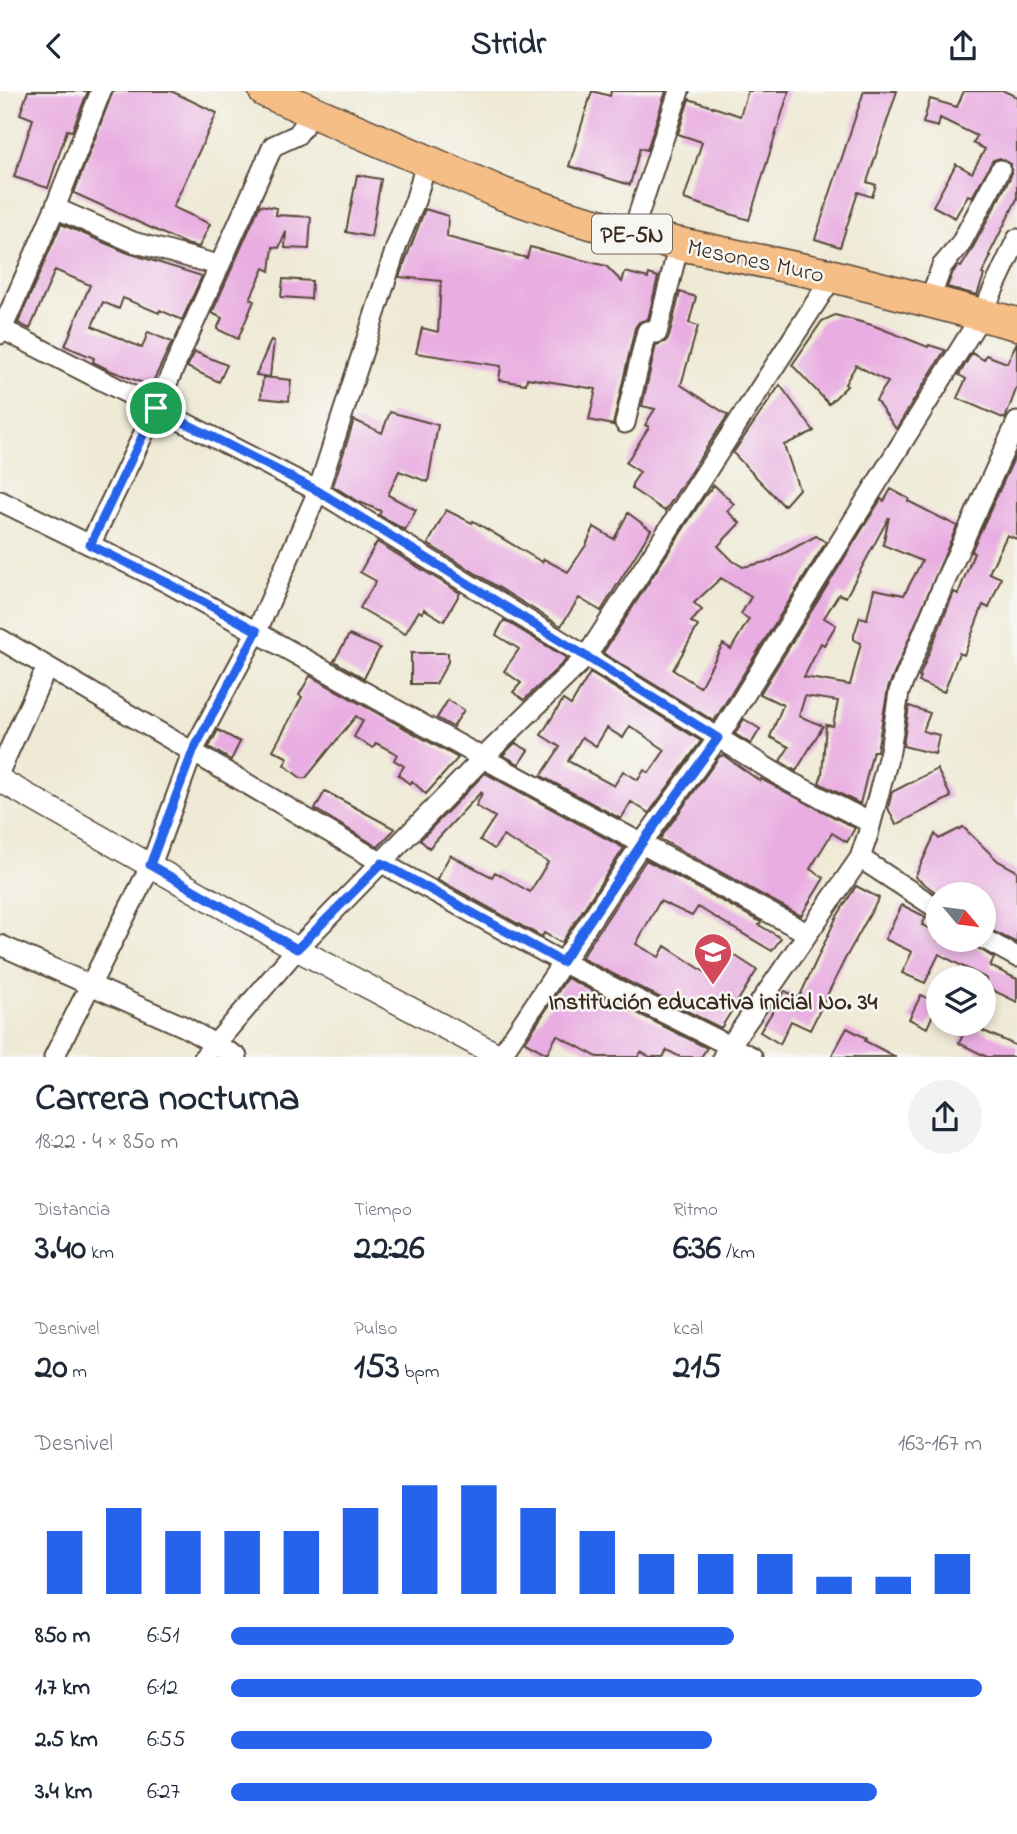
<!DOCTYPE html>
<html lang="es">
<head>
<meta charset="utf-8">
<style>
  :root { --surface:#fff; --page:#f2f2f3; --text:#1f2937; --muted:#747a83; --accent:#2563eb }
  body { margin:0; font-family:"Indie Flower",sans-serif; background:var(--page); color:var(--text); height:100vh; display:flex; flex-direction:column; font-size:26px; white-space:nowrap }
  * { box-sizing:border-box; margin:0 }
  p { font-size:23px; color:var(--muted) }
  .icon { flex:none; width:38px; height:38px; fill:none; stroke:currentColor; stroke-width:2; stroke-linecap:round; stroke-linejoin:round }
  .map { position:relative; height:966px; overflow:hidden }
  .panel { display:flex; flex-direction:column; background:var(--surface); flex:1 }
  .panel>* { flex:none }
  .needle { width:46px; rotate:119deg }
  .fabs { position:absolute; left:926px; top:791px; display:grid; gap:14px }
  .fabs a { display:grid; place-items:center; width:70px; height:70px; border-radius:50%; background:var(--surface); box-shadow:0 4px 10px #0003; font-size:35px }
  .pin { position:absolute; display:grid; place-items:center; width:60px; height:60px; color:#fff; margin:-30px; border:4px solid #fff; border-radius:50%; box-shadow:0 2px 7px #0007 }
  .round { display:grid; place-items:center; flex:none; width:74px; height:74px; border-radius:37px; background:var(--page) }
  .headline { display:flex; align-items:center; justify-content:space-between; height:119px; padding:0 35px }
  h1 { font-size:38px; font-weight:700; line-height:52px }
  .metrics { display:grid; grid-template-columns:repeat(3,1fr); gap:10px; height:119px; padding:7px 35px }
  .metrics div { display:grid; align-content:center }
  .metrics b { font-size:35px; font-weight:700 }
  .metrics small { font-size:19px; font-weight:400 }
  .metrics p { font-size:19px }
  .chart { height:196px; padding:14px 35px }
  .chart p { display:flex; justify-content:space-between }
  .chart svg { width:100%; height:126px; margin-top:7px; stroke:var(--accent); stroke-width:6 }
  ul { padding:0 35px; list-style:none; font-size:23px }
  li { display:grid; grid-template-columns:112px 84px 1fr; align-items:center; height:52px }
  li i { height:18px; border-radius:9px; background:var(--accent) }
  header { display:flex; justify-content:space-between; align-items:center; height:91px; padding:0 35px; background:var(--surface); font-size:32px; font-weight:700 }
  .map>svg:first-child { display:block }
</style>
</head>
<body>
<header><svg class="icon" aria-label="back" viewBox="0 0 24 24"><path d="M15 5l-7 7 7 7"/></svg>Stridr<svg class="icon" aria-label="share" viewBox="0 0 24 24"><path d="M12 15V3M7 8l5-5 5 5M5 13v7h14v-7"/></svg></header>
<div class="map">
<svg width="1017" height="966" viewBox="0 0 1017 966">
  <rect width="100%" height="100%" fill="#f6f6f2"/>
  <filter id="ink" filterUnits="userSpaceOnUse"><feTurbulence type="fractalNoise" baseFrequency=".0143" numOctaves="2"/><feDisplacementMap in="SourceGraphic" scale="14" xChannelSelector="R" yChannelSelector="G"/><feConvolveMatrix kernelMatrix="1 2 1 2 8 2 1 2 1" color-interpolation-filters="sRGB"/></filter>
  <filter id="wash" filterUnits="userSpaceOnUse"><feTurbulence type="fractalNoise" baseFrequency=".00686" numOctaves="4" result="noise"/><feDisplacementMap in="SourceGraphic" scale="28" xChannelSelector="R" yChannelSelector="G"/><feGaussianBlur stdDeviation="1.57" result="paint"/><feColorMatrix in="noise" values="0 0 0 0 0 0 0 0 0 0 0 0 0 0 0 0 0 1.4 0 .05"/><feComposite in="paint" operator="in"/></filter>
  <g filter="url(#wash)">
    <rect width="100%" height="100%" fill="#efead5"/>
    <g id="blocks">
      <!-- building -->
      <path fill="#e9ade1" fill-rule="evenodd" d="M28,0h60l-16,40 -5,-1 -19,58 -34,-11 19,-58 -13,-5z
        M113,0h58l46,22 -44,94 37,17 -11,23 -13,-3 -112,-51z
        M592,0l18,5 1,-5h55l-19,59 -7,-2 -10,37 -61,-19z
        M748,0h41l-40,129 -65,-21 18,-57 -24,-8 11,-35 51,17z
        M864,0h33l-30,91 9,3 -4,12 -14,-5 -18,55 -25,-8z
        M964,0h40l13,6v102l-28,56 2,1 -9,18 2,1 -7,20 -30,-8 6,-15 5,-6 3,1 10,-16 40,-75v-12l-11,-6 -7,2 -21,37 -4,-2 -13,23 -22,-12 23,-42 16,9 13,-24 -12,-6 4,-7 -37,-18 -2,9 -15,-4 7,-24 27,8z
        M357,84l24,4 -10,58 -25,-5z
        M260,114l17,3 -1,7 35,2 -2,32 -24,-1 1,-16 -7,16 -6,-1 -3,24 -6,-3 -14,31 4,2 -16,38 -21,-10 5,-11 -10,-5z
        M425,118l23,7 -1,21 80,21 3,-11 76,19 16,16 3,-10 23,6 1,-4 9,3 -10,42 -9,3 -4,6 -22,97 -24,-5 7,-31 -69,-11 -1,6 -27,-4 2,-14 -85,-13 6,-25 16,4 3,-51 -42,-4z
        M61,133l67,29 74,23 -20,44 -22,-10 -1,3 -36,-15 -4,11 -16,-7 -11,24 50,22 6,-16 24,10 -21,44 -42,-16 -16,-8 1,-4 -29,-12 25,-61 -35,-15 -25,59 -12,-6z
        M283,188l29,2 -1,18 -30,-2z
        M680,201l16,5 -7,26 9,3 -17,59 47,30 -63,96 -33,-22v-5l8,-12 -14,-9 23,-36 -4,-2 10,-16 -13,-3 14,-61 9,-3 4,-5z
        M835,224l37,10 56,22 1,-2 16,5 -49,79 -20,-29 12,-18 -32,-17 -11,19 2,2 -18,18 -37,-39 30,-44z
        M271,249l3,1 -4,36 -14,-2z
        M1017,251v45l-12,32 -48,-21 9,-19 -7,-4 13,-22 12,7 2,-5 21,8z
        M195,261l32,13 -8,17 -32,-15z
        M263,286l28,3 -2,21 -28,-3z
        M780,294l34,46 -30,14 15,44 -15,17 -51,-53z
        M390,321l48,13 -10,57 -29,-11 -11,24 28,15 -11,20 -26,-15 2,-4 -24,-10 -24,-15 21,-66 28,13z
        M1017,361v87l-10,-4 -18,38 12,5 -12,30 -6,-3 -19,50 -5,-2 -15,39 -25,-10 2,-5h-2l35,-85 4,2 16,-41 -3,-1z
        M714,394l20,19 -7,7 13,12 -22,23 15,15 10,6 27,-6 46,-25 10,6 -112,179 -111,-68 101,-156zM721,487l30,19 -10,17 8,5 -18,30 -8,-5 -23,43 -27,-17 25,-44 -7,-4 11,-12 -8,-7z
        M891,398l18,10 -1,2 49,25 -69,162 -11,63h-4l-13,53 -41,-21 3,-8 4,-50 7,1 5,-25 -33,-5 -6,20 24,10 -27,45 -16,-10 9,-14 -19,-10 13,-32 -23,-11 121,-195 3,2zM889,426l-6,28 39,16 -18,34 -30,-6 -7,30 -7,-2 -6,18v5l7,3 -11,42 -46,-8 17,-34 3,2 12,-20 -12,-7 15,-24 7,3z
        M446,419l26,13 1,-2 69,41 2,-3 24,13 18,-27 8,-18 20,12 14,-26 23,17 -50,81 -22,-13 -18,28 -133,-82z
        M377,451l83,51 -16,28 -20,-12 -2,4 -3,-2 -14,23 -45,-26 16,-27 -16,-9z
        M504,529l61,37v4l-41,39 -11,-8 8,-9 -17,-12 15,-22 -23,-14z
        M349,544l31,13 -16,30 -30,-17z
        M411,562h37v9l-12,22h-25z
        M590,582l111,68 -52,72 -18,-11 -10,17 -80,-43 19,-29 -19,-12 22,-35 8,5zM630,635l35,24 -16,23 -5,-3 -6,10 -15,-9 -9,15 -46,-25 14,-24 14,9 11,-18 16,10z
        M310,585l148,82 -32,36 -14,-13 -2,3 -12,-9 6,-9 -10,-6 3,-6 -21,-11 -3,5 -19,-11 9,-16 -7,-5 -50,62h-5l-17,-13 4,-7 -15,-8 29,-53 -3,-2z
        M448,609l16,10 -11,17 -16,-9z
        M909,615l21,7 -7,18 16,4 -4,19 -32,-8z
        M744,628l16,10 -9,15 -16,-10z
        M218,639l22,12 -9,18 -22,-13z
        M515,652l13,7 -9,14 -16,-9z
        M723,664l37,26 1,-2 94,49 -8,14 -15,-9 -22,36 14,9 -23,38 -141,-77 59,-82z
        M937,678l14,28 -55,28 -8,-17 4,-16z
        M485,682l139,75 -63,95 -17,-10 -2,4 -105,-58 13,-24 42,22 3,-5 35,20 18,-30 -45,-26 -9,13 -14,-9 15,-23 -19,-11 6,-13 -1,-1 -52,56 -9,-8z
        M325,700l70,38 -17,18 -63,-38z
        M963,736l35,34 19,10v72l-33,-16v-33h-46l-23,-17 20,-43 4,5z
        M646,769l115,62 -2,3 22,13 -9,13 -74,-44 -6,9 -32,-15 -24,43 23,13 6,-11 52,34 17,-25 23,15 -36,58 -140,-70z
        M856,795l23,12 -34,61 -35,71 -19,-9 -11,23 -20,-12 25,-41 14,7 37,-80z
        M902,814l24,12 -4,8 16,7v8h27l29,18 -4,8 27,13v23l-33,-16 3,-7 -48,-25 -14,29 -23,-10 10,-21 -27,-13z
        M567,887l140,70 -6,9h-21l-13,-7 -4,7h-13l-9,-5 -3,5h-41l-40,-22 -10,19 -22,-12z
        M921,904l17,8 -11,25 -18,-9z
        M968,933l49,22v11h-30l-28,-14z
        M847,937l19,10 -1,3 31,16h-65z"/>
    </g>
  </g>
  <g filter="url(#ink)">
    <use href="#blocks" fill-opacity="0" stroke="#564739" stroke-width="2"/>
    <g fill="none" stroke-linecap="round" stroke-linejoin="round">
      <!-- minor casing -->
      <g stroke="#564739" stroke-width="23">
        <path id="minor" d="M55,117l78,34 85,23
          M632,143l47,-143
          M929,211l13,-36 18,-21 40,-75
          M0,237l318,163 472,291 81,41
          M0,243l55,-126 46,-117
          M625,332l22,-92 10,2 22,-89
          M0,410l166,81 317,176 324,175
          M90,454l66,-137 117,-262 24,-11 17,-23
          M0,548l382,224 180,99 190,95
          M0,679l47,-103
          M860,767l78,51
          M984,848l33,18
          M0,854l185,82 52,30
          M723,965l137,-198 8,-24 22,-83 9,-59 46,-111 72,-159
          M54,966l97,-192 42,-114 64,-120 61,-140 79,-246 18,-44 12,-40
          M204,966l93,-108 186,-191 103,-101 247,-381
          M500,966l142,-214 76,-105 263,-422 36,-77"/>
      </g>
      <!-- tertiary casing -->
      <g stroke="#564739" stroke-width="26">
        <path id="tertiary" d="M0,689l297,169 204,108"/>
      </g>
      <!-- trunk casing -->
      <g stroke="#564739" stroke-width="35">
        <path id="trunk" d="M265,0l238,103 66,23 63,17 201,42 184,48"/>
      </g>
      <!-- minor -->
      <use href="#minor" stroke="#fff" stroke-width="19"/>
      <!-- tertiary -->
      <use href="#tertiary" stroke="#fff" stroke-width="23"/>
      <!-- trunk -->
      <use href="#trunk" stroke="#f6be87" stroke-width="32"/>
    </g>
  </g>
  <g fill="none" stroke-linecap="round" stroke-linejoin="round" filter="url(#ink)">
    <!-- route casing -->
    <g stroke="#fff" stroke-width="14">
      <path id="route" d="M156,317l162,83 400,247 -76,105 -80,119 -180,-99 -85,86 -147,-84 43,-114 64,-120 -91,-49 -76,-37z"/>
    </g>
    <!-- route -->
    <use href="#route" stroke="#2563eb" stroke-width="9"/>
  </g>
  <!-- icons -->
  <defs>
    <g id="school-pin" transform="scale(2.0125)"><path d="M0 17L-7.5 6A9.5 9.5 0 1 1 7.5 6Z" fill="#d1495b" stroke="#f6f6f2"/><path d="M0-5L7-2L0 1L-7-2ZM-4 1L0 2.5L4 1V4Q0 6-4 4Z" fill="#fff"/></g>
  </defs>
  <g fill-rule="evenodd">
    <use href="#school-pin" x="713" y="861"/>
  </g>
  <g text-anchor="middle" stroke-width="5" stroke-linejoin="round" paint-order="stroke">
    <!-- shield labels -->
    <rect fill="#f6f6f2" stroke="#73675e" stroke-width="2" x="592" y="123.5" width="80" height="39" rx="5"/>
    <g font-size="23" font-weight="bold" fill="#3b2a1e">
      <text x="632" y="151">PE-5N</text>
    </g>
    <!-- street labels -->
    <g font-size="24" fill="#3b2a1e" stroke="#f6f6f2">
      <text transform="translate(756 169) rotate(12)" y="8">Mesones Muro</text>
    </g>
    <!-- poi labels -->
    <g font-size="24" font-weight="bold" fill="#3b2a1e" stroke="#f6f6f2">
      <text x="713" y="918">Institución educativa inicial No. 34</text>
    </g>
  </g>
</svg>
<div class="fabs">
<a><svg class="needle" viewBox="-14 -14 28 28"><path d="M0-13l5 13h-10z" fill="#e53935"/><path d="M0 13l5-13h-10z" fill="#747a83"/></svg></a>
<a><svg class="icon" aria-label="layers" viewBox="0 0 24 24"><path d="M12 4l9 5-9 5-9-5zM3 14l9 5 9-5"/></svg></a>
</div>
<div class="pin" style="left:156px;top:317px;background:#1e9e55"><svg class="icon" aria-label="arrive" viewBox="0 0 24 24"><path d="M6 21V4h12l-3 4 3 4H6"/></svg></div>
</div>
<section class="panel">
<div class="headline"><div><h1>Carrera nocturna</h1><p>18:22 · 4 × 850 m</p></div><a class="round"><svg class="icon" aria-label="share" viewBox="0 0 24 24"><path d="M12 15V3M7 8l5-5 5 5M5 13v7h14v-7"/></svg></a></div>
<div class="metrics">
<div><p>Distancia</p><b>3.40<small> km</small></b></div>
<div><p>Tiempo</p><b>22:26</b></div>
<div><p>Ritmo</p><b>6:36<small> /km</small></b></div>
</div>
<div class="metrics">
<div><p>Desnivel</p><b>20<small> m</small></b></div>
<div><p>Pulso</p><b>153<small> bpm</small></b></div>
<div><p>kcal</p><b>215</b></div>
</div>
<div class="chart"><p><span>Desnivel</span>163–167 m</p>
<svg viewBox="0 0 160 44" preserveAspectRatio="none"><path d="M5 44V22M15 44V14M25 44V22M35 44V22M45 44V22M55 44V14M65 44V6M75 44V6M85 44V14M95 44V22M105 44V30M115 44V30M125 44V30M135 44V38M145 44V38M155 44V30"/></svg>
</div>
<ul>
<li><b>850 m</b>6:51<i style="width:67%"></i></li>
<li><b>1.7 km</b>6:12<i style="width:100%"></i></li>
<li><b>2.5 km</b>6:55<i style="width:64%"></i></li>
<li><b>3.4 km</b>6:27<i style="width:86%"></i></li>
</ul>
</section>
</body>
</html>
